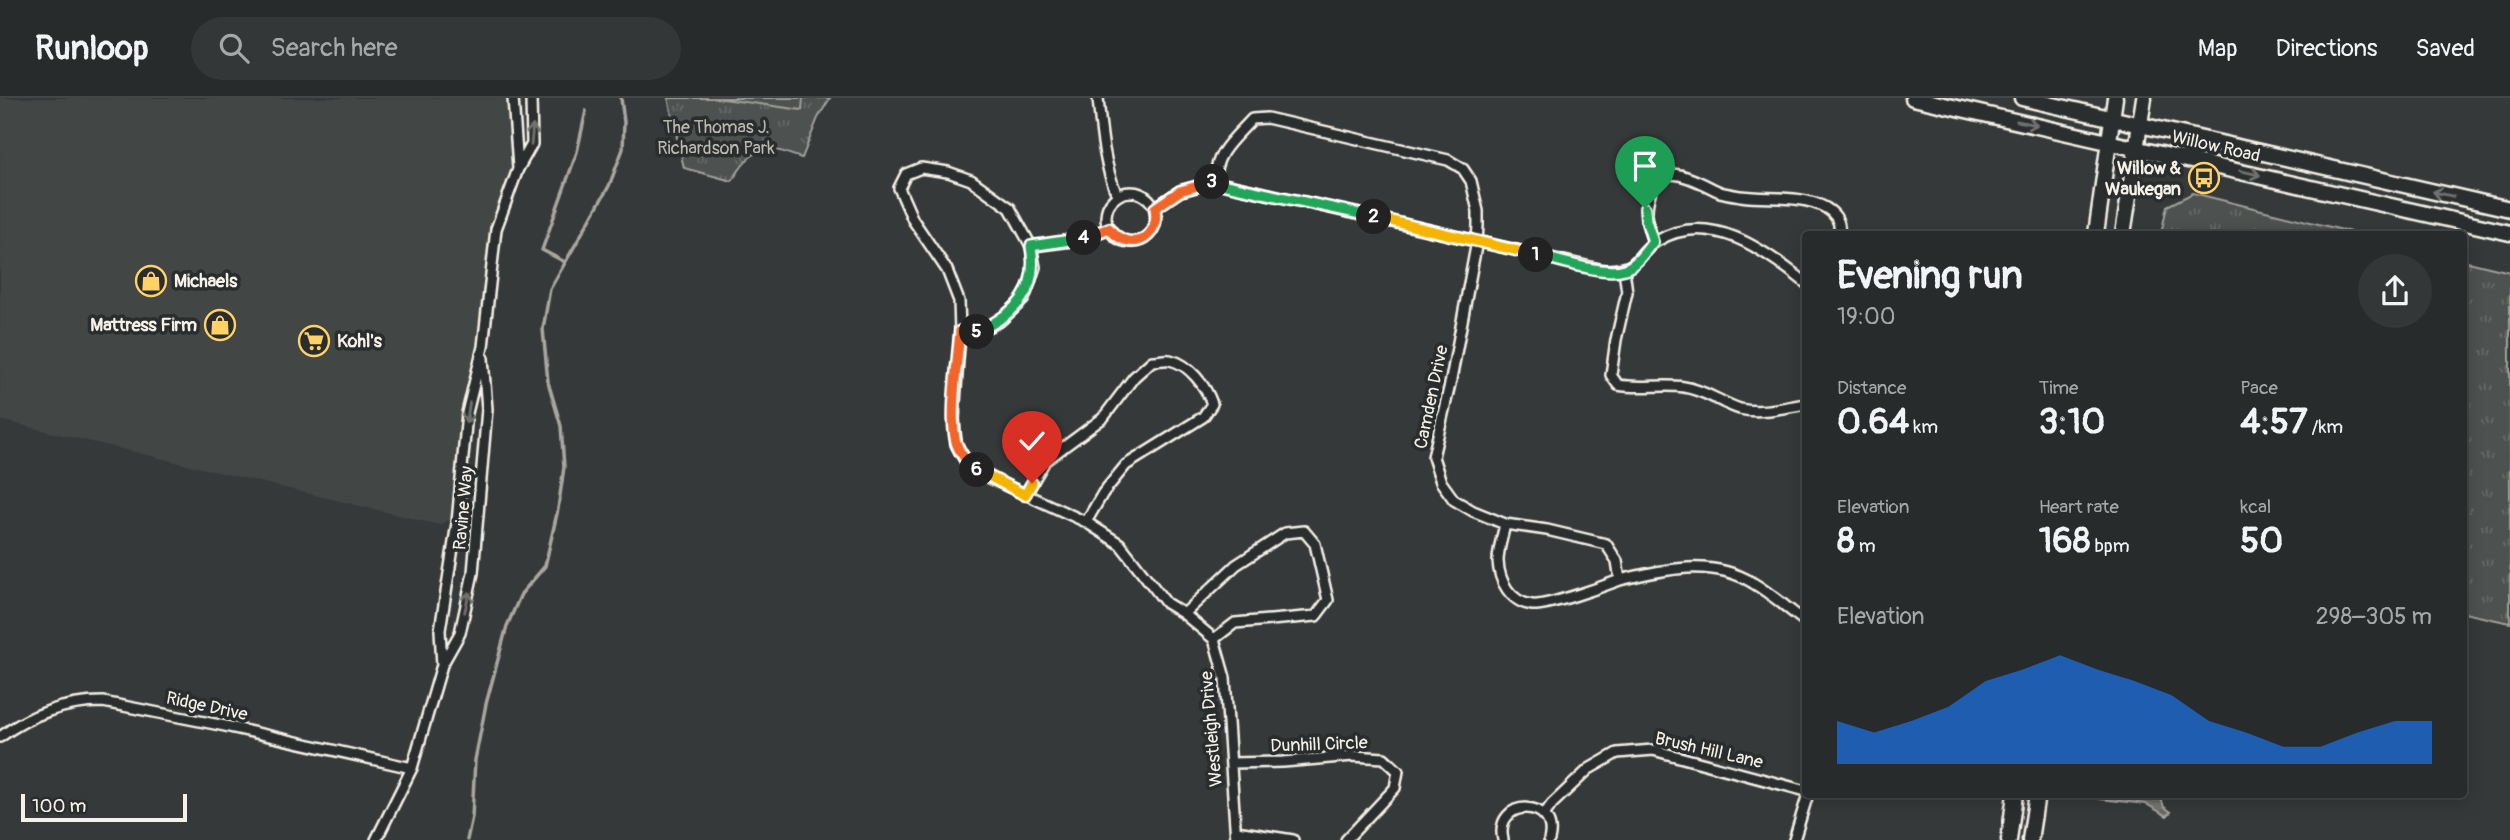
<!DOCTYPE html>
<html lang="en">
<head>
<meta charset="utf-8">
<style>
  :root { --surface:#282b2b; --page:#343737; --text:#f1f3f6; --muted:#a5a7a9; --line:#444747; --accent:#1a73e8 }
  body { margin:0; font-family:Pangolin,sans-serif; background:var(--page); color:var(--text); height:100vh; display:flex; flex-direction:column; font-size:26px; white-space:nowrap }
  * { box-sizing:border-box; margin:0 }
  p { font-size:23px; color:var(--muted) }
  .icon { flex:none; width:38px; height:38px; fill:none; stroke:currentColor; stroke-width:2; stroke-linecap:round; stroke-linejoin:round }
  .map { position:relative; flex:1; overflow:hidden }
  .side { position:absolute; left:1802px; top:133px; width:665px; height:567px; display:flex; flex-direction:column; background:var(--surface); border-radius:7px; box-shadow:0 4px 18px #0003,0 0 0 2px var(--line) }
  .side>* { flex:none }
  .scale { position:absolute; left:21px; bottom:18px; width:166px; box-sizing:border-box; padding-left:7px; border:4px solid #f4f1e8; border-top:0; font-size:19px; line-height:24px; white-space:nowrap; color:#f4f1e8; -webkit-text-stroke:5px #2a2d2e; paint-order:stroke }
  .pin { position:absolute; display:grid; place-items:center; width:60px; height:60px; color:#fff; margin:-72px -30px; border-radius:50% 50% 50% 0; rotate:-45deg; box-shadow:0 0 7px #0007 }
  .pin .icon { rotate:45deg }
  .km { position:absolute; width:35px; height:35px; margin:-18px; border-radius:50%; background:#222; color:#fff; font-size:19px; line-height:35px; text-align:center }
  .round { display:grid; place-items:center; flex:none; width:74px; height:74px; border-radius:37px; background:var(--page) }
  .overview { display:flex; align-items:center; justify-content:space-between; height:119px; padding:0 35px }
  h1 { font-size:38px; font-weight:700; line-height:52px }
  .metrics { display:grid; grid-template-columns:repeat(3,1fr); gap:10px; height:119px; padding:7px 35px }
  .metrics div { display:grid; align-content:center }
  .metrics b { font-size:35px; font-weight:700 }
  .metrics small { font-size:19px; font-weight:400 }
  .metrics p { font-size:19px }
  .chart { height:196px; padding:14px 35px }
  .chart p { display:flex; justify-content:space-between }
  .chart svg { width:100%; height:126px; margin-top:7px; fill:var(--accent); opacity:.7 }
  header { display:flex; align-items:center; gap:42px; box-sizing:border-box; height:98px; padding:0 35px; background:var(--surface); border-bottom:2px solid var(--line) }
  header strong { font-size:33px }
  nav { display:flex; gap:38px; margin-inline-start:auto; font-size:24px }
  .search { width:490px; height:63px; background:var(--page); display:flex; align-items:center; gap:18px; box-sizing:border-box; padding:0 24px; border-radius:38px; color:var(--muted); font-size:26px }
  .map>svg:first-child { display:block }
</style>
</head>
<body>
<header>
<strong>Runloop</strong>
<div class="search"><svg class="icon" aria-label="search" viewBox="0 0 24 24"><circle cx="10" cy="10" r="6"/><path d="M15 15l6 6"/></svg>Search here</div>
<nav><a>Map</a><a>Directions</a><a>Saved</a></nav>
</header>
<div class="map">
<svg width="2510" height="742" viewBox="0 0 2510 742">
  <defs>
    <pattern id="park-tufts" width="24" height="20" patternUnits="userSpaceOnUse" patternTransform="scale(1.75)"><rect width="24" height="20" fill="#4e514f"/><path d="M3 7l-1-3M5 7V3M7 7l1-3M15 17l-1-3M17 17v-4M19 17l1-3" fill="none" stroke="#686a68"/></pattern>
    <pattern id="water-rules" width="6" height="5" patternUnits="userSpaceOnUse" patternTransform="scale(1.75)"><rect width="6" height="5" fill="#757572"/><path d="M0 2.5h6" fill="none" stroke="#5f5e5c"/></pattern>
  </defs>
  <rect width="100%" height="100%" fill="#363939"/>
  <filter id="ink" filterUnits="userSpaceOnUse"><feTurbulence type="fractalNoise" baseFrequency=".0143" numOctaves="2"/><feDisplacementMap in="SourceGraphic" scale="14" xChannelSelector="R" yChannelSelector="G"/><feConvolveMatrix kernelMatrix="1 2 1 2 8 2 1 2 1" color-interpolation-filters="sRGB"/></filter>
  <g filter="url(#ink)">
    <!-- built -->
    <path fill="#434645" d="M0,0h506l6,46v24l-22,59 -11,120 -18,65 -10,107 -11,6 -440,-105z"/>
    <!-- park -->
    <path fill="url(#park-tufts)" stroke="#a1a19c" stroke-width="2" d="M668,0h162l-12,20 -16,40c-9,-2 -18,-7 -27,-8 -22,-4 -33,15 -43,31l-48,-13z
      M2193,95l166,41h-198l6,-28z
      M2464,163l46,11v351l-46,-10z"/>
    <!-- garden -->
    <path fill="#4e514f" stroke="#a1a19c" stroke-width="2" d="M716,0h87l-1,12z"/>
    <!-- water -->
    <path fill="url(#water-rules)" stroke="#a8a7a1" stroke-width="2" d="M2089,697h71l4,12 7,5 -4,4 -21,-12 -46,-5z"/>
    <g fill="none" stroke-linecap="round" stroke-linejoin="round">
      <!-- stream -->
      <path stroke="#a8a7a1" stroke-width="3.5" d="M565,164l-23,-12 35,-98 9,-41
        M467,742l5,-23 3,-57 11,-56 21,-78 14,-32 24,-28 13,-57 6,-42 -3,-41 -13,-44 -5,-53 7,-40 59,-103 14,-37 1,-27 -3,-24"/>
      <!-- minor casing -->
      <g stroke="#f4f1e8" stroke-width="14">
        <path id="minor" d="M513,0l5,70
          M1098,0c3,33 6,67 19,97
          M1215,84c-1,-29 19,-43 37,-63l15,-1 181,42 15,9 8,12 7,30v15l-1,15 -26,139 -18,77 8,25 13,18 19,11 32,13 42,6 59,14 11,17 3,19c44,-11 92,-22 133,3 19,11 36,27 53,39
          M1106 119a25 25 0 1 1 50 0a25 25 0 1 1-50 0Z
          M1155,110l25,-17 35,-9 389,88c41,-1 26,-13 53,-29 52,-32 108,9 149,42
          M1653,144c-6,-19 -9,-31 -2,-51 11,-34 50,-7 69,1 7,2 15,3 21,4 28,4 60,-2 85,12 10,6 15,15 13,26
          M1031,148l50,-6 28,-12
          M1624,172l3,22 -11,48 -5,35 7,10c22,4 44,-1 66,2 21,3 37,16 56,22 21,5 45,-2 66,-5
          M960,233l15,2 25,-12 24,-22 11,-32 -4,-21 -21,-38 -39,-28 -23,-8 -27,-4 -15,6 -7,14 14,32 34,50 12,31 1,30 -6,88 2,25 10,18 17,13 103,47 34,22 46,59 18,11 30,25 11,39 11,162
          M1025,397l20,-34 58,-43 31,-41 18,-16c6,0 13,-2 18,-1 19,4 36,26 42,44l-9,13 -77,48 -23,28 -17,29
          M1505,426c-2,11 -7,25 -7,37 1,20 12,41 34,44 14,2 72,-19 88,-25
          M1184,516l52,-49 49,-32 19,-2 11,13 13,56 -12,16 -81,7 -21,16
          M442,567l-2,-35 17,-107 10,-110 16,-66 13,-118 22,-60 14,-25 -1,-46
          M0,639c31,-23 64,-35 103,-35l122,24 187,42
          M1231,665l52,-1 70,-6 31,2 14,13 -3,17 -49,52
          M1544,717l8,-11 37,-35 28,-16 36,-3 153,41
          M1236,733l57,9
          M376,742l36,-72 30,-103 18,-32 13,-60 14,-164 -4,-51
          M1503,742c-10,-43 57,-42 46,0
          M1794,742l14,-46"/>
      </g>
      <!-- primary casing -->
      <g stroke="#f4f1e8" stroke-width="19">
        <path id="primary" d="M1913,0l597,135
          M2022,0l488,111
          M2096,136l19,-136
          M2123,136l21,-136
          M2009,742l6,-46
          M2030,742l7,-46"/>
      </g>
      <!-- minor -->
      <use href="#minor" stroke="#2a2d2e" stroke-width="9"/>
      <!-- primary -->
      <use href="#primary" stroke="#2a2d2e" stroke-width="14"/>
    </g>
    <!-- one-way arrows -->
    <defs><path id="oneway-shaft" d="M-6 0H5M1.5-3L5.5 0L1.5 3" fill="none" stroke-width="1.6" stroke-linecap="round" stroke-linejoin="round" transform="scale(1.75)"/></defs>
    <g stroke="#71726f">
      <use href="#oneway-shaft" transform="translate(2027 25) rotate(12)"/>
      <use href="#oneway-shaft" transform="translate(532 37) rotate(-85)"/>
      <use href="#oneway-shaft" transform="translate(2250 75) rotate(13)"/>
      <use href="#oneway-shaft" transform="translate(2443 96) rotate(-167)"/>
      <use href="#oneway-shaft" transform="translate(468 315) rotate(99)"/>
      <use href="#oneway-shaft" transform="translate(467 504) rotate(-77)"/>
    </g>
  </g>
  <g fill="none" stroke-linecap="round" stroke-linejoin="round" filter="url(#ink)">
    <!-- split-1 casing -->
    <g stroke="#fff" stroke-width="14">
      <path id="split-1" d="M1536,157c22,5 67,21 89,14 12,-4 20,-18 28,-27l-7,-22 -1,-12"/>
    </g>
    <!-- split-2 casing -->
    <g stroke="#fff" stroke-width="14">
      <path id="split-2" d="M1374,119l162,38"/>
    </g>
    <!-- split-3 casing -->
    <g stroke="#fff" stroke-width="14">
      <path id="split-3" d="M1212,84l162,35"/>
    </g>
    <!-- split-4 casing -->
    <g stroke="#fff" stroke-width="14">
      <path id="split-4" d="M1084,140l25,-10c19,26 52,12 46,-20l25,-17 32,-9"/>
    </g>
    <!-- split-5 casing -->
    <g stroke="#fff" stroke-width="14">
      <path id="split-5" d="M977,234c39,-19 62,-40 54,-86l53,-8"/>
    </g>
    <!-- split-6 casing -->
    <g stroke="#fff" stroke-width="14">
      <path id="split-6" d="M977,372c-9,-7 -16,-14 -20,-25 -9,-24 1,-86 3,-114l17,1"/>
    </g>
    <!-- split-7 casing -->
    <g stroke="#fff" stroke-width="14">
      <path id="split-7" d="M977,372l48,25 7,-12"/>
    </g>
    <!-- split-1 -->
    <use href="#split-1" stroke="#22a559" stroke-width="9"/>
    <!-- split-2 -->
    <use href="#split-2" stroke="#f5b400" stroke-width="9"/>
    <!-- split-3 -->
    <use href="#split-3" stroke="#22a559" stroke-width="9"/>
    <!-- split-4 -->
    <use href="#split-4" stroke="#f0652b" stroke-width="9"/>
    <!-- split-5 -->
    <use href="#split-5" stroke="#22a559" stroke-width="9"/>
    <!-- split-6 -->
    <use href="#split-6" stroke="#f0652b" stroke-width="9"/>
    <!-- split-7 -->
    <use href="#split-7" stroke="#f5b400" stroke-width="9"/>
  </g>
  <!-- icons -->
  <defs>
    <g id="bus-ring" transform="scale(1.575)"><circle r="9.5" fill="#2a2d2e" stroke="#ffd166" stroke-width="1.5"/><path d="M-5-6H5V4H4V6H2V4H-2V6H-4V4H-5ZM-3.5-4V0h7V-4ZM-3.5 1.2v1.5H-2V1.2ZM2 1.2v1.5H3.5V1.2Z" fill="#ffd166"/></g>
    <g id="shop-ring" transform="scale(1.575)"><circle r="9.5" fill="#2a2d2e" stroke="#ffd166" stroke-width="1.5"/><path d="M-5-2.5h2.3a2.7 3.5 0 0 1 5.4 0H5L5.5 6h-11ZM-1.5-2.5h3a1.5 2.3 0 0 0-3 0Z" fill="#ffd166"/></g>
    <g id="supermarket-ring" transform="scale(1.575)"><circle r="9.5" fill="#2a2d2e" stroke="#ffd166" stroke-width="1.5"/><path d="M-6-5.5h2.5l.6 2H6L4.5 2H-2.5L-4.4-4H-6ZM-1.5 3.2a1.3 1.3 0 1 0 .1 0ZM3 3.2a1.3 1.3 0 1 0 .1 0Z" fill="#ffd166"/></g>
  </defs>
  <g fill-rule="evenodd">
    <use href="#bus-ring" x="2204" y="80"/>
    <use href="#shop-ring" x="151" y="183"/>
    <use href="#shop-ring" x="220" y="227"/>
    <use href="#supermarket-ring" x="314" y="243"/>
  </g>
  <g text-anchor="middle" stroke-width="7" stroke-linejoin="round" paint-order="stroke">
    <!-- park labels -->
    <g font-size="18" fill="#bab9b2" stroke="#2a2d2e">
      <text x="716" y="35">The Thomas J.<tspan x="716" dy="21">Richardson Park</tspan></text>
    </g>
    <!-- street labels -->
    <g font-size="18" fill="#f4f1e8" stroke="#2a2d2e">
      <text transform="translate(2216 48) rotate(13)" y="6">Willow Road</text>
      <text transform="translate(1431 299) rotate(-78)" y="6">Camden Drive</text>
      <text transform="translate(463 410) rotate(-85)" y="6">Ravine Way</text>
      <text transform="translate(207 608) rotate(12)" y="6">Ridge Drive</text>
      <text transform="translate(1211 631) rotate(-95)" y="6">Westleigh Drive</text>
      <text transform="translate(1319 646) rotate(-2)" y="6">Dunhill Circle</text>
      <text transform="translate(1709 652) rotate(13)" y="6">Brush Hill Lane</text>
    </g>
    <!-- poi labels -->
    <g font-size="18" font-weight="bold" fill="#f4f1e8" stroke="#2a2d2e" text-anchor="end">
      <text x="2181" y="76">Willow &amp;<tspan x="2181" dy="21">Waukegan</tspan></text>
      <text x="174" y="189" text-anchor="start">Michaels</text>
      <text x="197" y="233">Mattress Firm</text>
      <text x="337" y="249" text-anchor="start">Kohl's</text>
    </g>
  </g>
</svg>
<div class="scale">100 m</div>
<div class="pin" style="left:1645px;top:110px;background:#1e9e55"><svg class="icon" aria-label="arrive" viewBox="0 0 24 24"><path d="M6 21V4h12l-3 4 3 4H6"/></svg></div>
<div class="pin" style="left:1032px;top:385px;background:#d93025"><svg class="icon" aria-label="check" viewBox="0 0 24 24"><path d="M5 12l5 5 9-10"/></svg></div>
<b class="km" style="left:1536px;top:157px">1</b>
<b class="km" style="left:1374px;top:119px">2</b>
<b class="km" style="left:1212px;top:84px">3</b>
<b class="km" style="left:1084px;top:140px">4</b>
<b class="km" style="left:977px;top:234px">5</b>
<b class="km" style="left:977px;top:372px">6</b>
<section class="side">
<div class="overview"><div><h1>Evening run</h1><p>19:00</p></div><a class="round"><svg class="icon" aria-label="share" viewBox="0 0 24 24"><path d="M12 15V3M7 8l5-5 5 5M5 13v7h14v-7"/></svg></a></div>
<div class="metrics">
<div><p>Distance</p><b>0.64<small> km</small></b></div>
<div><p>Time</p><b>3:10</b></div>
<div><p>Pace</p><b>4:57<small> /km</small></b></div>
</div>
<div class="metrics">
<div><p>Elevation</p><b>8<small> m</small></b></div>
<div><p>Heart rate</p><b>168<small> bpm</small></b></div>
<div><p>kcal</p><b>50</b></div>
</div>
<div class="chart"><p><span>Elevation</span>298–305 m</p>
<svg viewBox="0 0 160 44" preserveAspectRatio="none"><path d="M0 44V29L10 33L20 29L30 24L40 15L50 11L60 6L70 11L80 15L90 20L100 29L110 33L120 38L130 38L140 33L150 29L160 29V44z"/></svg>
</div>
</section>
</div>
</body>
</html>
